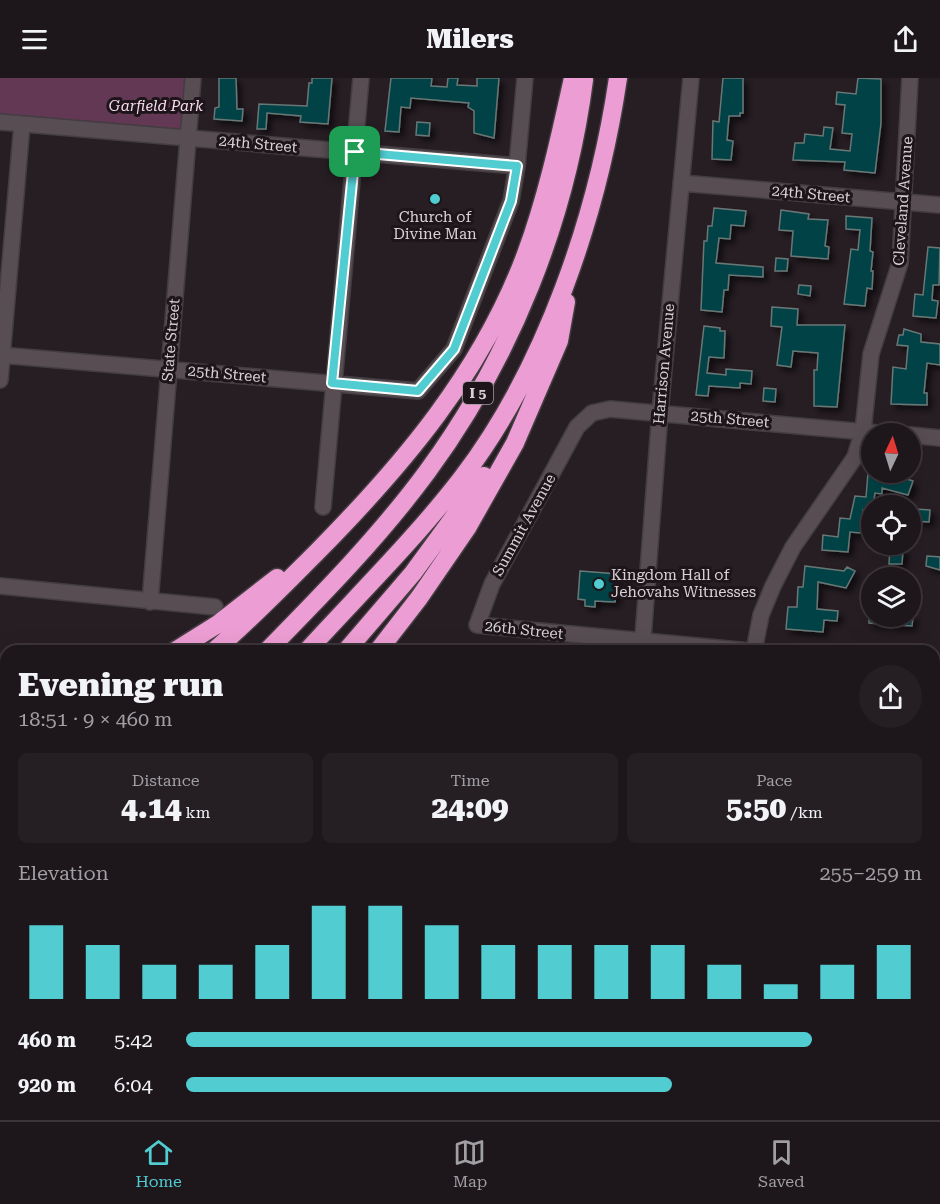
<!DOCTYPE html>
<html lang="en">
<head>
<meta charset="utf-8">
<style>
  :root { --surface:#1d161b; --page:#251f24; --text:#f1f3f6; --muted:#a09fa3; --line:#3b353a; --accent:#51ccd1 }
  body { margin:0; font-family:"Roboto Serif",serif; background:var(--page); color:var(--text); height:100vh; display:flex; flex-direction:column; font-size:22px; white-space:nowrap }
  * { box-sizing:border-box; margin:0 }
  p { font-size:20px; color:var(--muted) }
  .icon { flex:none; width:33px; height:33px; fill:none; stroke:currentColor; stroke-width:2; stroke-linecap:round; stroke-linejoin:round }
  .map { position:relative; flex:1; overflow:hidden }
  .side { position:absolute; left:0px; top:567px; width:940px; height:476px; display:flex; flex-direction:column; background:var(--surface); border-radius:18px 18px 0 0; box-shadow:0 6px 24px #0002,0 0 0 2px var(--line) }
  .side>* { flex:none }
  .needle { width:39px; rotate:4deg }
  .buttons { position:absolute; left:861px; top:345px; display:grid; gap:12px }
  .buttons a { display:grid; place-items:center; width:60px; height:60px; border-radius:50%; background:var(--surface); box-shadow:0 6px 24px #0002,0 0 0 2px var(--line); font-size:30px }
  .pin { position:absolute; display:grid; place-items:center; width:51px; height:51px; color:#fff; margin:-26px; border-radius:12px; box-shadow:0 3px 9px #0006 }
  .round { display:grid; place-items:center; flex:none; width:63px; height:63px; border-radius:32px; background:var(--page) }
  .overview { display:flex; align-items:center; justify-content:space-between; height:102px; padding:0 18px }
  h1 { font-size:33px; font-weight:800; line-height:45px }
  .stats { display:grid; grid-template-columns:repeat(3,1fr); gap:9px; height:102px; padding:6px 18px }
  .stats div { display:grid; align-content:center; border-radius:9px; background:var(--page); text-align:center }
  .stats b { font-size:30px; font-weight:800 }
  .stats small { font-size:16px; font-weight:400 }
  .stats p { font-size:16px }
  .chart { height:168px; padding:12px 18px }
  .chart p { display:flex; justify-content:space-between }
  .chart svg { width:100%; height:108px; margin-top:6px; stroke:var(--accent); stroke-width:6 }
  ul { padding:0 18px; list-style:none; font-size:20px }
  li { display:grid; grid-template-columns:96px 72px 1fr; align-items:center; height:45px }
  li i { height:15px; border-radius:8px; background:var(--accent) }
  header { display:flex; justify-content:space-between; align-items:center; height:78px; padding:0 18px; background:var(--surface); font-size:27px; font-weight:800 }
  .tabs { display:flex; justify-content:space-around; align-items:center; height:84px; border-top:2px solid var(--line); background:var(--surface); font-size:16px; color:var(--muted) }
  .tabs a { display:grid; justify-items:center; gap:3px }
  .tabs .on { color:var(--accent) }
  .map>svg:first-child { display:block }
</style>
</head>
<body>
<header><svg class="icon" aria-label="menu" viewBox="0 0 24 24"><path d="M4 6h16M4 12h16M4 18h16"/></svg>Milers<svg class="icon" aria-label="share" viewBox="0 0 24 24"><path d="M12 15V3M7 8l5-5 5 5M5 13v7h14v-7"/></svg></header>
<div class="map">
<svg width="940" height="1042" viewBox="0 0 940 1042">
  <defs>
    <filter id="shadow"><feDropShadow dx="4.5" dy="4.5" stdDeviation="3" flood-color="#0009"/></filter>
  </defs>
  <rect width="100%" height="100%" fill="#271e24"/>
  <!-- green -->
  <path fill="#623855" d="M0,0h193l-4,60 -189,-16z"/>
  <!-- building -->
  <path fill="#004244" stroke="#697777" stroke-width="1.5" filter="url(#shadow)" d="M219,0h17l1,31h6l-1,12 -28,-2 1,-11 4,-1z
    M312,0h20l-4,46 -28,-2 1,-6 -34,-3 -1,16h-9l2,-25 48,2 2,-23h3z
    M391,0h41l-1,8 16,1 1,-9h10l-1,7 20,1v-8h22l-5,60 -20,-5v-22l-6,-4 1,-4 -58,-5 -1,10 -9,-1 -2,25 -14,-1z
    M723,0h20v35h-3v3h-11l-2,24 6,1 -2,19 -19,-1 1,-38 6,1z
    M858,0l23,1v44l-6,50 -31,-3 1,-8 -52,-2 2,-17h9l1,-9 18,2 1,-9 9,1 -3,21 20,2 2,-17 -10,-1 3,-28 -9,-1 1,-12 19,2z
    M417,44l13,1 -1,13 -13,-1z
    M714,130l32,3 -2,15 -13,-1 -1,14 -11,-1 -3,25 47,4v10l-34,-2 -1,15h-4l-2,22 -21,-2 3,-69h3l1,-15h4z
    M781,132l28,4 -1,5 20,1 -3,26 4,1 -1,12 -37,-3 2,-25 -14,-1z
    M846,138l26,2 -2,33 3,1 -2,19h2l-1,18 -5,-1 -2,18 -21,-2 7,-55 7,1 2,-20 -14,-1z
    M928,169l12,1 -1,37h-6l-1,15 6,1 -2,17 -23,-2 2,-22 8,1z
    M776,180l12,1 -1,12h-12z
    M799,207l12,1 -1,10 -12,-2z
    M772,229l26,2 -1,16h48l-8,82 -23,-1v-36h3l1,-17 -25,-2 -2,16 -14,-2 5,-38 -11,-1z
    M704,248l16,2v3h5l-1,27 -15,-1 -2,16 19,2v-6l26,2 -1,13 -11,-1v5l-31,-2 -1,10 -12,-1z
    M904,251l17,5v8l19,2v21l-13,-2 -3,30h3v12l-36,-1 2,-37 13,2 2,-23 -11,-1 2,-10h4z
    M764,310l12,1 -1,13 -12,-1z
    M868,395l30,3 15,5 -5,14 -26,-7v6l-7,-1 -3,18 -9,-1 -2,23 -11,-1 -2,20 -26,-2 1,-15 15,2 2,-19 10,1 5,-23 11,1z
    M914,431l16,1 -1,12 -16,-1z
    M890,470l13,1 -1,15h-13z
    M927,478l13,1v13l-14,-4z
    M805,488l39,5 3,-4 8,4 -9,17 -28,-6 -1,27 21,2 -1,10 -13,-1 -1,12 -37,-3 2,-22h9l1,-20h5z
    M580,493l38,3 -3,28 -20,-1v6l-10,-1v-6l-7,-1z
    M869,538h44l-1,10 -43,-3z"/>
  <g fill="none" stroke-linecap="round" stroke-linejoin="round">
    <!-- minor casing -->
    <g stroke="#433d41" stroke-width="18">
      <path id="minor" d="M0,44l517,44
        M681,105l259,22
        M0,277l418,36 36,-42 57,-148 6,-35 8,-88
        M0,302l22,-256
        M910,357l30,3
        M323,429l38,-429
        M0,508l215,21
        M150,524l43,-524
        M642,573l18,-239 31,-334
        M750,573l-273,-26 15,-41 85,-157 15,-14 18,-4 278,25
        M754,573l7,-36 12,-29 20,-39 62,-90 8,-26 8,-77 29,-91 10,-185
        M934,588l6,1
        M934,941l6,-1
        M264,1042v-6"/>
    </g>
    <!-- major casing -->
    <g stroke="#433d41" stroke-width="18">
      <path id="major" d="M934,696l6,-51
        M0,733h6"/>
    </g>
    <!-- highway casing -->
    <g stroke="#433d41" stroke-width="21">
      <path id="highway" d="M175,573l43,-27 59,-46
        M214,573c36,-31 69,-65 102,-98 87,-88 166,-181 210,-299 21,-57 34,-117 47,-176
        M267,573c56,-57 112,-114 160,-179 84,-114 139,-252 157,-392
        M307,573c52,-57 108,-112 155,-173 84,-110 136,-264 156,-400
        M346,573l67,-78 71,-97
        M378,573l41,-53 48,-70 48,-85 44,-102 7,-39
        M0,655l6,-5
        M0,759l6,-9
        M0,846l6,-7
        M0,893l6,-6
        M0,917h6
        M0,994l6,8
        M38,1036l8,6
        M565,1036l7,6"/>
    </g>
    <!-- minor -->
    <use href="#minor" stroke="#574d53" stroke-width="15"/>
    <!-- major -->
    <use href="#major" stroke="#b07da0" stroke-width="15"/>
    <!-- highway -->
    <use href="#highway" stroke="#ec9dd3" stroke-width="18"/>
    <!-- rail -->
    <path stroke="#999297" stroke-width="3" stroke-dasharray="8 8" stroke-linecap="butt" d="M934,815l6,-7
      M644,1042l13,-6"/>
  </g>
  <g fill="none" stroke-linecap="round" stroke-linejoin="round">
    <!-- route casing -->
    <g stroke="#fff" stroke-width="12">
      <path id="route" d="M355,74l162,14 -6,35 -57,148 -36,42 -86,-8z"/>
    </g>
    <!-- route -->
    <use href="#route" stroke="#51ccd1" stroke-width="8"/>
  </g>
  <!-- markers -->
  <g fill="#51ccd1" stroke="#1d151a" stroke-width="2">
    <circle cx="435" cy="121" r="6"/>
    <circle cx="599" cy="506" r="6"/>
  </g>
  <g text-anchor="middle" stroke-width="6" stroke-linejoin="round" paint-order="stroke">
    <!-- shield labels -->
    <rect fill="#1d151a" stroke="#a0999e" stroke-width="1.5" x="463" y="304" width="30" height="22" rx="4.5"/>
    <g font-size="14" font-weight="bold" fill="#d8d2d6">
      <text x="478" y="320">I 5</text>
    </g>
    <!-- park labels -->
    <g font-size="15" font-style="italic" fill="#f8daed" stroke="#1d151a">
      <text x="156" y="33">Garfield Park</text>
    </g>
    <!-- street labels -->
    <g font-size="15" fill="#d8d2d6" stroke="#1d151a">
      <text transform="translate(258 66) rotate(5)" y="5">24th Street</text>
      <text transform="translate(811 116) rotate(5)" y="5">24th Street</text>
      <text transform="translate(903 123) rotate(-86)" y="5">Cleveland Avenue</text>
      <text transform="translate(171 262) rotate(-85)" y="5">State Street</text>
      <text transform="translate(664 286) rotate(-85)" y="5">Harrison Avenue</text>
      <text transform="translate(227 296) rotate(5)" y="5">25th Street</text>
      <text transform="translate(730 341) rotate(5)" y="5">25th Street</text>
      <text transform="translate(524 447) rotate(-61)" y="5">Summit Avenue</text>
      <text transform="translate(524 552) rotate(6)" y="5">26th Street</text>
    </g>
    <!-- poi labels -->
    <g font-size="15" fill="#d8d2d6" stroke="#1d151a">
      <text x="435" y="144">Church of<tspan x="435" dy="17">Divine Man</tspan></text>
      <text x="611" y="502" text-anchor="start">Kingdom Hall of<tspan x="611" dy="17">Jehovahs Witnesses</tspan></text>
    </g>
  </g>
</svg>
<div class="buttons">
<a><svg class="needle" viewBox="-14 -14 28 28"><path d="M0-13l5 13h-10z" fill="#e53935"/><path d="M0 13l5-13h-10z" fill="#a09fa3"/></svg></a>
<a><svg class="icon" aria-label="locate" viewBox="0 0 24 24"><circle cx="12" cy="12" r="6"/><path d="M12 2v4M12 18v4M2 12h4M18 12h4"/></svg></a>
<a><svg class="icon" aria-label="layers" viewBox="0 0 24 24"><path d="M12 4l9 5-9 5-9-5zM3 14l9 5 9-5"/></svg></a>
</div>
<div class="pin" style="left:355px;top:74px;background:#1e9e55"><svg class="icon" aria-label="arrive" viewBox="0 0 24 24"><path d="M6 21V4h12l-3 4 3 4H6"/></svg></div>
<section class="side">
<div class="overview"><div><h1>Evening run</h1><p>18:51 · 9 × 460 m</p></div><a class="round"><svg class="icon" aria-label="share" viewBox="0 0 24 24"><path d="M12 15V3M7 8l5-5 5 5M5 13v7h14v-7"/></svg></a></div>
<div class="stats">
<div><p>Distance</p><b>4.14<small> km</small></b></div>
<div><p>Time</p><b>24:09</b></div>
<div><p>Pace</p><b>5:50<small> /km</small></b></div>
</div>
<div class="chart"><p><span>Elevation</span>255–259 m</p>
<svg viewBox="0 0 160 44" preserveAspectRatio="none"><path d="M5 44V14M15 44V22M25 44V30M35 44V30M45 44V22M55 44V6M65 44V6M75 44V14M85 44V22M95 44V22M105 44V22M115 44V22M125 44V30M135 44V38M145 44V30M155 44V22"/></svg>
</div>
<ul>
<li><b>460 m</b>5:42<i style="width:85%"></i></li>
<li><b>920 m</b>6:04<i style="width:66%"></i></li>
</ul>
</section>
</div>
<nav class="tabs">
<a class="on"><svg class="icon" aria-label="home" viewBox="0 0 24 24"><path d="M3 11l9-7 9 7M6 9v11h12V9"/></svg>Home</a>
<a><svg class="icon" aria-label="map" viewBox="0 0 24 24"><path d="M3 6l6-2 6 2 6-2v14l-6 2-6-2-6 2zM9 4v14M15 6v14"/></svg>Map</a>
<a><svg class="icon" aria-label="saved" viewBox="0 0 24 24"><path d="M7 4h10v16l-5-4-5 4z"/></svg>Saved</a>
</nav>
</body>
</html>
